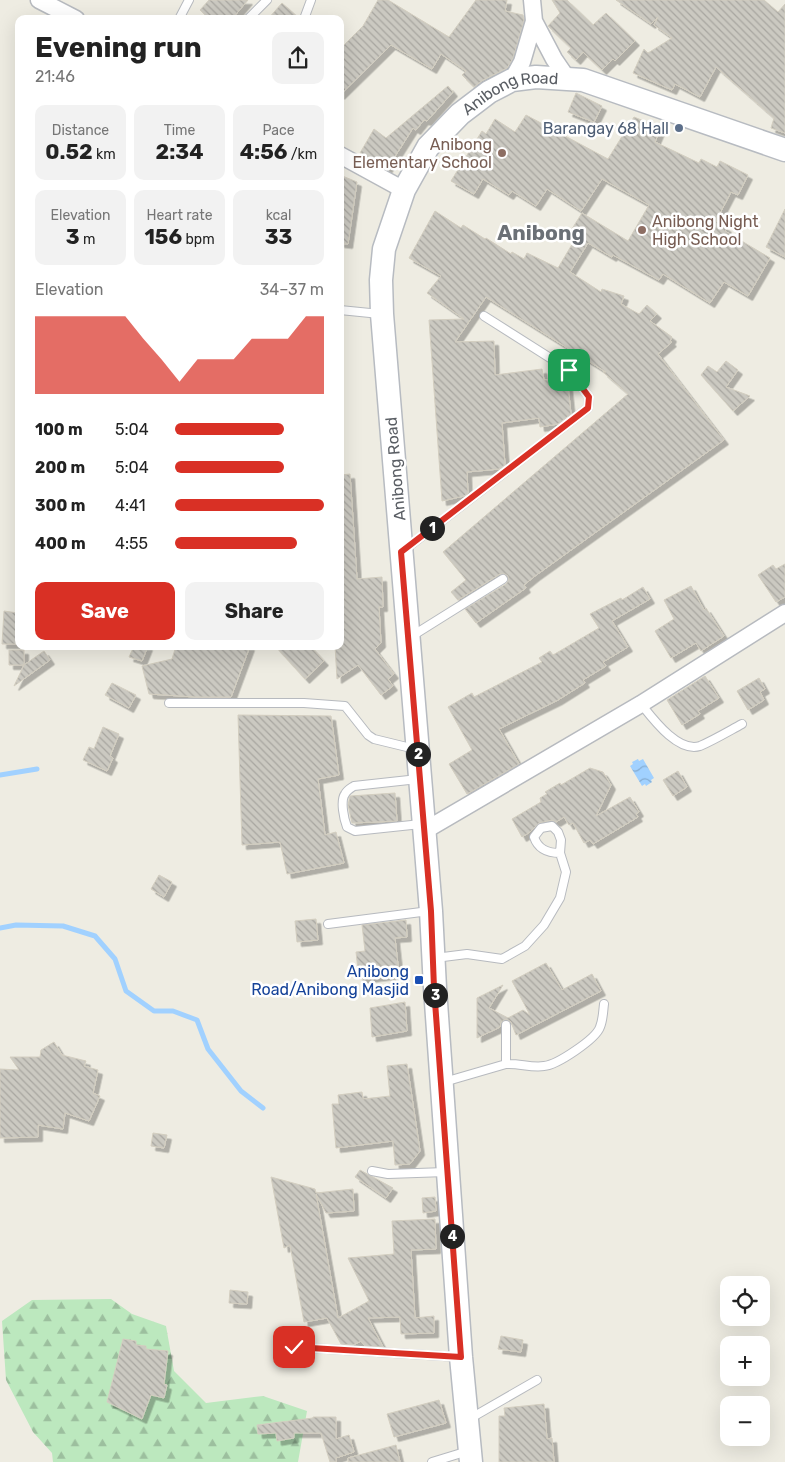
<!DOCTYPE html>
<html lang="en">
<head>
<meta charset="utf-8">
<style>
  :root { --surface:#fff; --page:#f2f2f2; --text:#222; --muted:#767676; --accent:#d93025 }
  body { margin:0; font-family:Rubik,sans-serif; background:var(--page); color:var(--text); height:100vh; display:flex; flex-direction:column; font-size:19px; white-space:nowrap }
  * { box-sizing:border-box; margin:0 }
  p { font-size:16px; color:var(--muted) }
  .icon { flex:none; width:28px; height:28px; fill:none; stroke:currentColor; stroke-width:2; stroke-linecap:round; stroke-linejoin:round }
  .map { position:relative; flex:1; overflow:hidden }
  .details { position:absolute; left:15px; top:15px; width:329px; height:635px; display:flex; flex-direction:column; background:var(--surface); border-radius:10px; box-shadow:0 5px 20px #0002 }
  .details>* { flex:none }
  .tools { position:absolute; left:720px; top:1276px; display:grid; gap:10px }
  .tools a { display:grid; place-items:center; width:50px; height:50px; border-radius:10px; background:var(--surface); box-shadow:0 5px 20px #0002; font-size:25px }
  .pin { position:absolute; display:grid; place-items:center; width:42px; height:42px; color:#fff; margin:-21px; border-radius:10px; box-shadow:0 2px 8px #0006 }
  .km { position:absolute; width:25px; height:25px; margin:-12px; border-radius:50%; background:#222; color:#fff; font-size:14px; line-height:25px; text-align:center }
  .round { display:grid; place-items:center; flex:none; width:52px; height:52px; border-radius:10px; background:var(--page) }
  .headline { display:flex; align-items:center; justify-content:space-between; height:85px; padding:0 20px }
  h1 { font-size:28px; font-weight:700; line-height:38px }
  .stats { display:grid; grid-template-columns:repeat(3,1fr); gap:8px; height:85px; padding:5px 20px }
  .stats div { display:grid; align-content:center; border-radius:10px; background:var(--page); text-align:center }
  .stats b { font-size:21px; font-weight:700 }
  .stats small { font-size:14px; font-weight:400 }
  .stats p { font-size:14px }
  .chart { height:140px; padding:10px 20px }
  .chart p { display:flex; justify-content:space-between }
  .chart svg { width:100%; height:90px; margin-top:5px; fill:var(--accent); opacity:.7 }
  .cta { display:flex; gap:10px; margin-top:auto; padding:10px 20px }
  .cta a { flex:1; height:58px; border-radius:10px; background:var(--accent); color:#fff; font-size:20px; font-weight:700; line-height:58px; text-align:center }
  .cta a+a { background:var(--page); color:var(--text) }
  ul { padding:0 20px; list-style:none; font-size:16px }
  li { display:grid; grid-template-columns:80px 60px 1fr; align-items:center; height:38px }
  li i { height:12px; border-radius:6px; background:var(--accent) }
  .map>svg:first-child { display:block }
</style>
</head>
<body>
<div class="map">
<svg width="785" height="1462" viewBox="0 0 785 1462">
  <defs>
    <pattern id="forest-firs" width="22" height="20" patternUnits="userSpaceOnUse" patternTransform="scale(1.25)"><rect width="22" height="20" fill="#bce8be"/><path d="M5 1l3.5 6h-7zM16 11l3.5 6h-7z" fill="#9cbf9e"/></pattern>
    <pattern id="water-waves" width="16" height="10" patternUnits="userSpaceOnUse" patternTransform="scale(1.25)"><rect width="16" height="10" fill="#a1d1ff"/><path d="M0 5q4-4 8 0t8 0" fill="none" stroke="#86add2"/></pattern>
    <pattern id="building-back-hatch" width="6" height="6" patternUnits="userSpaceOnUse" patternTransform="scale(1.25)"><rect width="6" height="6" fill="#cbc9c1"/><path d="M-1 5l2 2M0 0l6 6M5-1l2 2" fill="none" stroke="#a8a6a0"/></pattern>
    <filter id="shadow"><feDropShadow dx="4.5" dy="4.5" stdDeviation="0" flood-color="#0004"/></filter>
  </defs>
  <rect width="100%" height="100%" fill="#eeece2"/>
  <!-- forest -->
  <path fill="url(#forest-firs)" d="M111,1299l21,15 34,12 8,45 32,32 57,-7 44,15 -9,51h-245l-1,-9 -19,-21 -27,-52 -4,-59 30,-21z"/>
  <!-- water -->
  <path fill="url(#water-waves)" d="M638,759l1,2 4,-2 11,19 -3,2 1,2 -6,4 -1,-2 -3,2 -12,-20 3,-2 -1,-2z"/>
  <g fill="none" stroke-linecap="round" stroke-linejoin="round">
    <!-- stream -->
    <path stroke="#a1d1ff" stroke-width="5" d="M0,775l37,-6
      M0,928l16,-3 47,1 32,10 20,23 11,32 28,20h19l24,9 11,29 33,42 22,17"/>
  </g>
  <!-- building -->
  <path fill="url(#building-back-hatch)" stroke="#d3cec0" filter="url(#shadow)" d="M209,0h39l-16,19h-23l-9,-9z
    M378,0h10l61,37 27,-37h31l-2,11 18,4 1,5 -11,38 -6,10 -24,12 -9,7 -12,-12 4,-4 -25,-17 -9,15 -41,-24 -51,50v-46l23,-23z
    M552,0h15l26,25 13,-12 29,28 -20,20 -2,-2 -11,11 -19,-18 -7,8 -9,-8 4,-4 -23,-22 12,-13z
    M616,0h148l14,12 7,-8v129l-14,-5 3,-10 -58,-51 -16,30 -25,-13 -3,6 -39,-17 11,-24 4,4 24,-15 -18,-13 4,-8 -7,7z
    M282,3l17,15 -1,1h-30z
    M448,86l5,6 -26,29 -3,-1 -8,10 -3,-2 -26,41 -27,-16 14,-24 12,9z
    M576,93l26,13 -8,16 -26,-10z
    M526,115l82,44 26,-42 27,11 -6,14 44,21 2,-4 16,8 3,-6 28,14 -10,20 -7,-3 -15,29 11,7 -2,3 45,27 -22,38 -24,-14 -14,21 -47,-29 -4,6 -46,-25 -1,2 -24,-14 -18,29 31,20 1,-3 22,7 -3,8 18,10 8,-9 10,9 -7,7 22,16 -2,4 2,1 -14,12 66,86 -189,136 -11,9 2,3 -50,35 -11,-14 41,-25 2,-3v-5l-3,-2h-5l-42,26 -7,-8 15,-12 -23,-28 185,-158 -25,-22h3l-120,-75 -31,45 39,-1 1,34 47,-6 2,11 23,-3 4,37 -13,10 -18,3 -1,-9 -37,5 3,42 -6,4 -32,3 1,21 -4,3 -22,5 -13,-181 35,-1 -37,-26 14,-17 -32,-18 26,-47 26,17 2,-3 22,14 1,-1 25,16 1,-2 12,7 3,-6 31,15 19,-32 -7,-4 12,-19 46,28 21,-36 -47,-26 -21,32 -34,-22 -11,17 -24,-15 -3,4 -26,-16 -9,15 -23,-13 31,-50 4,3 9,-15 20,13z
    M340,175l17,7 -9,62 -8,-1z
    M785,209v48l-19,-10z
    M726,361l12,9 -12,17 24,9 -17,15 -32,-36 7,-9 9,6z
    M350,474l7,105 25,-2 1,30h-4l2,36 -6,6 19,25 -6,5 5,7 -12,9 -23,-30 -21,14 -2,-33h5v-171z
    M785,564v33l-9,5 -18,-27 15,-10 3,4z
    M691,586l13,24 2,-2 18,28 -23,15 -5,-8 -25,15 -16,-27 19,-12 -10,-19z
    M643,587l7,12 -38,22 16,26 -25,15 3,4 -23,14 2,3 -27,17 -59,29 20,35 -52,30 -18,-30 23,-14 -24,-43 24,-14 2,4 68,-35 -3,-4 11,-7 3,4 46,-27 -9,-14 31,-16 1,2z
    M4,611l14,2 -2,31h-14z
    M134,646h14l-6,15 -13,-4z
    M176,646h74l-19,51h-35l-47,-3 -7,-28 30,-7z
    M275,646h35l14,15 -19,18z
    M9,650h15v15l20,-14 6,9 -36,26 10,-21h-15z
    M705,676l14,22 -21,13 2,3 -18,11 -15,-25z
    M759,678l6,11 -5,3 4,8 -16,10 -11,-19z
    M112,683l24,12 -7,13 -24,-13z
    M238,715l93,1 8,59 -21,4 7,56 11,-3 8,31 -57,11 -7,-32 -38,3z
    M103,727l16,7 -9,22 3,2 -6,13 -24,-11 6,-13 5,2z
    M590,768l13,4 8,13 -15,31 34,-19 9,15 -3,2 2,3 -45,27 -3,-4 -6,3 -11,-20 -4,2 -5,-8 -8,5 -4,-2 -13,3 -9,9 -8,5 -10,-18 29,-17 -1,-4 7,-4 -2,-2 15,-9 1,2z
    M678,771l9,16 -14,9 -10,-16z
    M395,793l2,28 -45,2 -4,-18 2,-9z
    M159,875l13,7 -8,15 -13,-8z
    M316,919l2,21 -21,2 -2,-21z
    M406,920l1,17 -12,1 4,36 -40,5 -3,-27 9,-1 -3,-26z
    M546,963l16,27 30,-16 9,17 -85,44 -5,-13 -5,-3 -5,3 -1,5 -23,11v-40l26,-13 -14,23 19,10 15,-8 7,5 -18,-34z
    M405,1002l2,29 -35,6 -2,-29z
    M54,1042l8,13 24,6 -2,5 14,4 -5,23 7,3 -11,25 -24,-8 -2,16 -25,-4v12l-38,1v-69l19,1 -9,-13h30l1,-7z
    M407,1064l13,87 -10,13 -15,1 -2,-24 -57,7 -4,-44h7l-1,-9 24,-3 1,7 27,-3 -3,-30z
    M153,1133l14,2 -3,13 -13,-2z
    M360,1170l33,18 -7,10 -31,-21z
    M271,1177l44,12 1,4 37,-4 1,22 -28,2 -10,-19 22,124 31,-17 -21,-43 46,-4 -2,-33 43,-2 1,30 -25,1 4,68 19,-2v17l-33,1 -1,-17 -32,1 15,29 -18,-1 -4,-5 -8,4 -12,-1 -14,-26 -23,4 -14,-77 -6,3z
    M435,1197l1,14 -13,2 -1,-15z
    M230,1290l18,2 -1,12 -18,-1z
    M501,1336l22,4 -2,12 -23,-3z
    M123,1339l13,2v4l10,1v3l22,2 -4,33 3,1 -3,13 -13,-3 -9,24 -35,-17z
    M439,1400l7,23 -52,14 -7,-23z
    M544,1404l3,35 5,-1 2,24h-55v-46h6l-1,-8z
    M313,1417h23v22l13,-4 5,17 -18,6v4h-6l-9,-29h-27v5l-17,3 -1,-8 -18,1 -1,-9 56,-7z
    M396,1445l4,17h-52v-4z"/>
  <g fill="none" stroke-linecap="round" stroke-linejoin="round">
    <!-- lane casing -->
    <g stroke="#b7babf" stroke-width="10">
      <path id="lane" d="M179,19l10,-19
        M248,19l19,-19
        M304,19l7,-19
        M340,310l40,4
        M404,550l184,-142 1,-11 -20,-27 -85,-54
        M412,636l91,-57
        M169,703h135l41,3 23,29 6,4 41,10
        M641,704c12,15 37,49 59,42 14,-6 29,-15 42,-22
        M418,779l-64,7c-3,2 -7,4 -9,8 -5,7 -1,25 2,33l8,4 66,-7
        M328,924l101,-13
        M435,958l32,-4 35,5 23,-13 19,-21 16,-27 6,-26 -6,-19 1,-13 -3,-8 -6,-6 -11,2 -7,9c4,12 13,16 26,16
        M506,1064v-39
        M444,1082l62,-18c13,-1 25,4 38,2 13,-1 52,-27 56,-39 3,-7 3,-15 4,-23
        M372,1171l16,3 58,-2
        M294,1347l165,10
        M471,1418l66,-38
        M432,1462l36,-11"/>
    </g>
    <!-- street casing -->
    <g stroke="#b7babf" stroke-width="19">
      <path id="street" d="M39,0l37,19
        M534,21l20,38 13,19
        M512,80l10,-18 12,-41 -2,-21
        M340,155l64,35
        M424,831l217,-127 144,-91"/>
    </g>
    <!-- secondary casing -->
    <g stroke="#b7bbc1" stroke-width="25">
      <g id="secondary">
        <path id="s1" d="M471,1462l-10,-105 -26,-369 -4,-77 -49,-597 -1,-34 3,-31 20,-59 24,-43 32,-33 29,-22 23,-12 24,-3 47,3 202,70"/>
      </g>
    </g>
    <!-- lane -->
    <use href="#lane" stroke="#fff" stroke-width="8"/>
    <!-- street -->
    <use href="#street" stroke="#fff" stroke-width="16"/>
    <!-- secondary -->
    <use href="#secondary" stroke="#fff" stroke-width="22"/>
  </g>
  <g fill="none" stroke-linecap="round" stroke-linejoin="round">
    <!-- route casing -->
    <g stroke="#fff" stroke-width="10">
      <path id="route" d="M294,1347l167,10 -27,-369 -3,-77 -30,-359 187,-144 1,-11 -20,-27"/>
    </g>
    <!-- route -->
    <use href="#route" stroke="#d93025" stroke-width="6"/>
  </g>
  <!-- markers -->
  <circle fill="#5c6f8a" stroke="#fff" stroke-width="2" cx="679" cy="128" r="5"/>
  <g fill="#8d6e63" stroke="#fff" stroke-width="2">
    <circle cx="502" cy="153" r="5"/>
    <circle cx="642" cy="230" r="5"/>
  </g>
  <rect fill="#1a4fb4" stroke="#fff" stroke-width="2" x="414" y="975" width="10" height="10" rx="2.5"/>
  <g text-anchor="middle" stroke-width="5" stroke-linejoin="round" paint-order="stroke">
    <!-- street labels -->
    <g font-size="16" fill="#5a5e64" stroke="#fff">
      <text dy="6" stroke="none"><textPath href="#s1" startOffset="1431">Anibong Road</textPath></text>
      <text transform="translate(395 469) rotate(-95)" y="6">Anibong Road</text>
    </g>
    <!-- service labels -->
    <g font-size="16" fill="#4e5e75" stroke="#fff" text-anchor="end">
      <text x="669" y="134">Barangay 68 Hall</text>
    </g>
    <!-- education labels -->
    <g font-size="16" fill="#785e54" stroke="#fff" text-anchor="end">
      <text x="492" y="150">Anibong<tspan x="492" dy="18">Elementary School</tspan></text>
      <text x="652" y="227" text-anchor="start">Anibong Night<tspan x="652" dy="18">High School</tspan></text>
    </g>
    <!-- transit labels -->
    <g font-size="16" fill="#164399" stroke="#fff" text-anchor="end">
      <text x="409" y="977">Anibong<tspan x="409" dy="18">Road/Anibong Masjid</tspan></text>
    </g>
    <!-- district labels -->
    <g font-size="21" font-weight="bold" fill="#6b7076" stroke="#fff">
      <text x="541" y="240">Anibong</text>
    </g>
  </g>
</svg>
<div class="tools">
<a><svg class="icon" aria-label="locate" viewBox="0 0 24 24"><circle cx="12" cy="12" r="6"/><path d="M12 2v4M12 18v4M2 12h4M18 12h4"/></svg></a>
<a>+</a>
<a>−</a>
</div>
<div class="pin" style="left:569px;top:370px;background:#1e9e55"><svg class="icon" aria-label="arrive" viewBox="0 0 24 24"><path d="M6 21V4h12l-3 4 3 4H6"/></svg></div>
<div class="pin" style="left:294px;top:1347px;background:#d93025"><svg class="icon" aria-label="check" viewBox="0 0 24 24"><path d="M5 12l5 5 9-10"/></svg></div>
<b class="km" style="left:432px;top:528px">1</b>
<b class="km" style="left:418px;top:754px">2</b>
<b class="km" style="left:435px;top:995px">3</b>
<b class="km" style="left:452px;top:1236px">4</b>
<section class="details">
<div class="headline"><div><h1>Evening run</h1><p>21:46</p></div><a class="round"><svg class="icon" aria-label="share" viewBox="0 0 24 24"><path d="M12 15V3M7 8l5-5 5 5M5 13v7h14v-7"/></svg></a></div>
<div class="stats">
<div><p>Distance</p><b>0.52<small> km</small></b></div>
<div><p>Time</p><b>2:34</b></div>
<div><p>Pace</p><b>4:56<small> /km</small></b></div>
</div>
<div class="stats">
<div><p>Elevation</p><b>3<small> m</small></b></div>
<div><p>Heart rate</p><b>156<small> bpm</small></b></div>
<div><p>kcal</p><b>33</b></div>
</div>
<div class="chart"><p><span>Elevation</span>34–37 m</p>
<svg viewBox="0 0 160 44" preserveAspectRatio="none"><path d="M0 44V6L10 6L20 6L30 6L40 6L50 6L60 17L70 27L80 38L90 27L100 27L110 27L120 17L130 17L140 17L150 6L160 6V44z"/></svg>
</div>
<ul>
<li><b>100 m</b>5:04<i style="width:73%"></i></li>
<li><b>200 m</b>5:04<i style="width:73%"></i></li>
<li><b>300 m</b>4:41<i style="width:100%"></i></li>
<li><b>400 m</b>4:55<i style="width:82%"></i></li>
</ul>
<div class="cta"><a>Save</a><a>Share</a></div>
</section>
</div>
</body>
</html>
